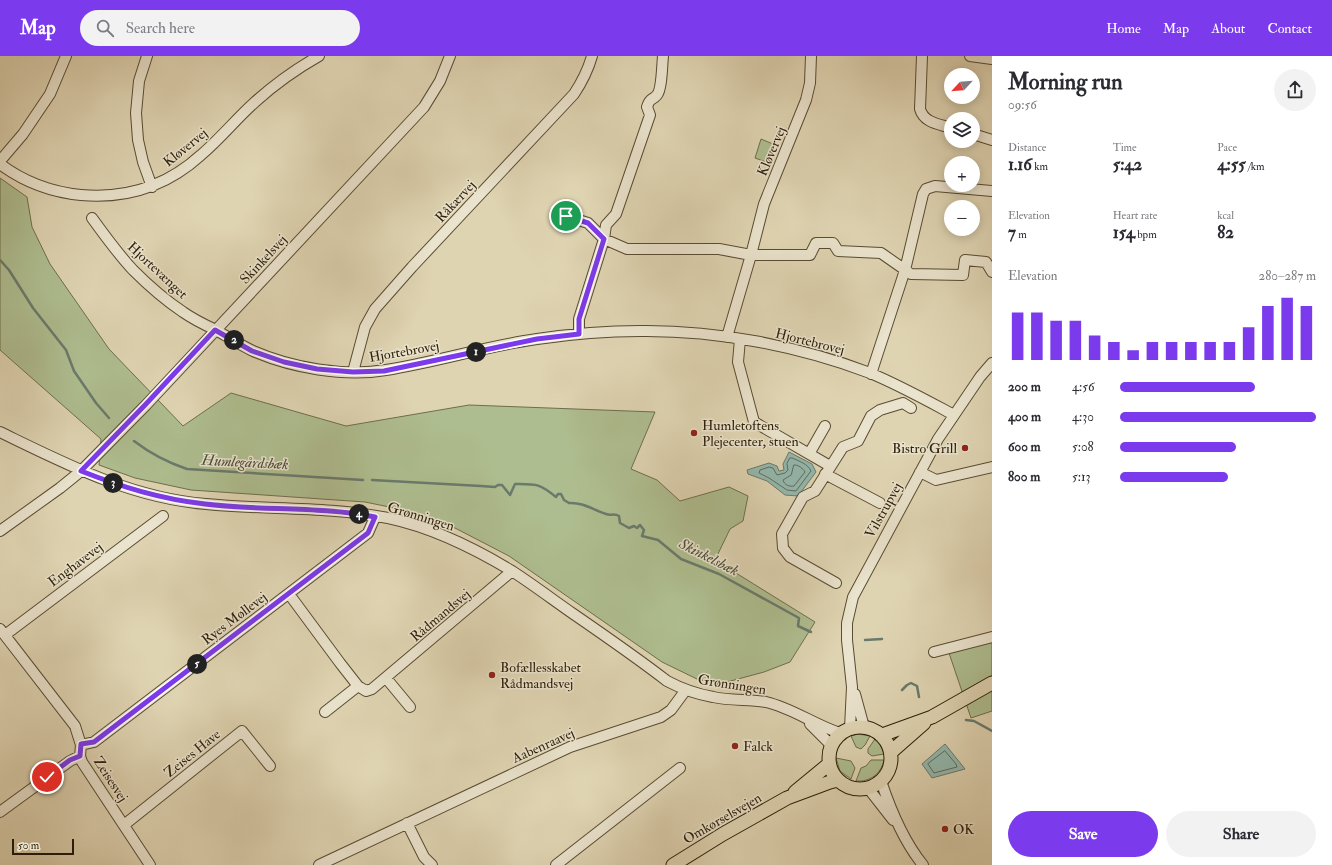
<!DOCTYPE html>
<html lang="en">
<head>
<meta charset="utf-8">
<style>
  :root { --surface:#fff; --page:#f2f2f3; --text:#2b2b33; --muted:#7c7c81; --accent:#7c3aed }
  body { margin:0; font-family:"IM FELL Double Pica",serif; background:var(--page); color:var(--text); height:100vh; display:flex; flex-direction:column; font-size:15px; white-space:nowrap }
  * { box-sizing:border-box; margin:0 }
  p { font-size:13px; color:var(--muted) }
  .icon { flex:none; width:22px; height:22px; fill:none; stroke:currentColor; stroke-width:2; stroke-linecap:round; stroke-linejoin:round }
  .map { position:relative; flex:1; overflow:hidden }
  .panel { display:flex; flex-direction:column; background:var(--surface); width:340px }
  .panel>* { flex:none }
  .needle { width:26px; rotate:244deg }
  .buttons { position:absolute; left:944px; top:12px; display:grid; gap:8px }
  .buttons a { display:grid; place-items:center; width:36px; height:36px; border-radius:50%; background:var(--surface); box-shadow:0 2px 10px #0003; font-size:20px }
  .scale { position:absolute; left:12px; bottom:10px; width:62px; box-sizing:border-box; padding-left:4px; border:2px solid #2c1e08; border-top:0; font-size:11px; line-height:14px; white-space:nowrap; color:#2c1e08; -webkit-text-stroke:3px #eae3cd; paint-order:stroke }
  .pin { position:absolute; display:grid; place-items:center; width:34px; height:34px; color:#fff; margin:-17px; border:2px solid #fff; border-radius:50%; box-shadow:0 1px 4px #0007 }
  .km { position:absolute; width:20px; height:20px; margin:-10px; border-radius:50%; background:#222; color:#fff; font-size:11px; line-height:20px; text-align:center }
  .round { display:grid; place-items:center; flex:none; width:42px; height:42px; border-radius:21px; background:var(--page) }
  .head { display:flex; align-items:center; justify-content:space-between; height:68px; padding:0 16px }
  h1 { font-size:22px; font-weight:700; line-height:30px }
  .metrics { display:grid; grid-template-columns:repeat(3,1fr); gap:6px; height:68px; padding:4px 16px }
  .metrics div { display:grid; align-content:center }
  .metrics b { font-size:17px; font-weight:700 }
  .metrics small { font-size:11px; font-weight:400 }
  .metrics p { font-size:11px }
  .chart { height:112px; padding:8px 16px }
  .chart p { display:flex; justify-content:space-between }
  .chart svg { width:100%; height:72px; margin-top:4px; stroke:var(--accent); stroke-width:6 }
  .button { display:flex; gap:8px; margin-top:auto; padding:8px 16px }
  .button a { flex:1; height:46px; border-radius:24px; background:var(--accent); color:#fff; font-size:16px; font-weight:700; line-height:46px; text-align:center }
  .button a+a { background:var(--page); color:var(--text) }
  ul { padding:0 16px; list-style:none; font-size:13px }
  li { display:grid; grid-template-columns:64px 48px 1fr; align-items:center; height:30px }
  li i { height:10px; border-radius:5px; background:var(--accent) }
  header { display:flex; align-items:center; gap:24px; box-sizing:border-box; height:56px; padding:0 20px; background:var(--accent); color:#fff }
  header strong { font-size:19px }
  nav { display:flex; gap:22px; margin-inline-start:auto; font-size:14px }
  .search { width:280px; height:36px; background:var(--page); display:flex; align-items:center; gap:10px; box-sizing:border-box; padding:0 14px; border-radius:22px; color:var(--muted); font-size:15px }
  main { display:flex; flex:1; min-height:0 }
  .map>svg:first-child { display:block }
</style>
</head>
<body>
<header>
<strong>Map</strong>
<div class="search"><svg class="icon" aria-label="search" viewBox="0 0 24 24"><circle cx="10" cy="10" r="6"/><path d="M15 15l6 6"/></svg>Search here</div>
<nav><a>Home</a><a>Map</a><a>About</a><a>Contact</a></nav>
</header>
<main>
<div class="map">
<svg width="992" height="809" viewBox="0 0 992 809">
  <rect width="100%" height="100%" fill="#dfd4b2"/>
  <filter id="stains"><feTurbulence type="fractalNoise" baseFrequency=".005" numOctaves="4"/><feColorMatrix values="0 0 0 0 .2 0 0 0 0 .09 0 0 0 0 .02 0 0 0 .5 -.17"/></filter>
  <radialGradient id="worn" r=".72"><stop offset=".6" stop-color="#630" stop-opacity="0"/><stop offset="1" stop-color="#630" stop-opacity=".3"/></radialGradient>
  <!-- green -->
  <path fill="#aebd8f" stroke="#6d6e4c" d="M761,83l12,5 -7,18 -11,-4z
    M0,122l27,19 5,30 18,37 59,85 74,77 48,-33 115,33 123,-21 186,7 -24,57 26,11 23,21 49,-14 19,9 -5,25 -13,8 -15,31 100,62 -25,40 -26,10 -37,10 -28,-2 -37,-18 -153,-106 -54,-28 -46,-17 -44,-9 -174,-12 -56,-12 -36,-13 2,-26 -101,-89z
    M992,586v69l-21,7 -22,-65z
    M858,678l12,2 -5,9 -4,4 -5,-2 -5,-11z
    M875,683l5,5 4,10 -12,2 -4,-3v-4z
    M836,702l15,3 4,7 -4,11 -11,-8z
    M871,704h13c-3,14 -14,22 -28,21l5,-13 5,-2z"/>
  <!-- water -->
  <path fill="#93b8ae" stroke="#6a7a6c" d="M789,396l23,12 4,8 -18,24 -13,-1 -18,-14 -19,-7 -1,-4 22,-7 8,3 2,5 5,-1 -1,-6z
    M945,688l20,25 -33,9 -10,-14z"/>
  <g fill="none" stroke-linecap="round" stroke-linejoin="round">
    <!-- shore -->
    <path stroke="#606b5b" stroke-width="1" d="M790,402h2c7,3 16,6 19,13l-15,20 -9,-1 -18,-12 -10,-5 1,-3 9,-3 4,1 4,7 8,-2 3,-3 -1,-6z
      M794,409c3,-1 10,4 11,7l-11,14c-4,1 -10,-1 -11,-6l8,-5z
      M945,695l11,13 1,3 -23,6 -6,-9z"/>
    <!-- stream -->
    <path stroke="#6a7a6c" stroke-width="2.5" d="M0,204l9,10 24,38 33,42 8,21 22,32 13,15
      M134,385c17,13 32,21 53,28l176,11
      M372,424l109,6 14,1 3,-2h4l8,10 5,-11c21,0 24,-1 41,13l2,-3h3l3,6 5,3c14,-1 24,7 37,11 5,2 8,-1 13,2l1,7 9,5 5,-2 3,2 3,-3 4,5 -2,6 16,4 23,19 38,15 80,44 -1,8 13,6
      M865,584l17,-1
      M902,634l5,-5 4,-2 6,3 2,11
      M966,664l8,1 18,10"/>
    <!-- minor casing -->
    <g stroke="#594c32" stroke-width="12">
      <path id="minor" d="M147,0l-8,25 -3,32 2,27 5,22 9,25
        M922,0l-2,53c4,14 19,15 31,19
        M970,0l22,3
        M973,78l19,6
        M0,105l23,-27 27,-40 16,-38
        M0,108c24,18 51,28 81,31 45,4 86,-9 120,-40 19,-16 35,-36 54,-53 20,-18 41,-33 64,-46
        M566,160l22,7 16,16 23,10h92l32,6h59l6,-12h17l5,8 43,2 30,21 52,1 2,-15 21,2 6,10
        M92,162c13,18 26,36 41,52 15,15 32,30 50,42 10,7 22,13 33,18 12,7 24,15 37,21 39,17 91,26 133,19 51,-8 100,-24 151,-31 34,-5 69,-8 103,-8 76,-1 159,15 230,42 29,12 56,27 84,42
        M579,278v-15l25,-80 2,-14 10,-11 34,-99 -3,-8c3,-10 5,-6 10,-12 5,-6 5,-30 6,-39
        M727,281l24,-82 13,-51 42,-104 4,-17 1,-27
        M740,283l-2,23 16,60 76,44
        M353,316l12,-45 10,-18 37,-42 162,-173c8,-12 14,-24 18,-38
        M871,318l34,-104 18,-76 3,-5 9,-3 57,5
        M0,376c66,32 131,66 206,72 60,6 122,2 182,14 43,9 86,30 124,53 20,13 40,28 60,42 32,22 64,44 95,68 15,8 29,13 46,16 18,4 36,2 53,5 26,6 49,23 74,31
        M809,398l16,-28
        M920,416l16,8 56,-13
        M825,418l55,29
        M0,475l60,-43 21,-17 65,-66 278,-298 16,-26 10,-25
        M836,527l-46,-26 -7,-9 -1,-14 21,-37 12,-6 28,-44 15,-6 13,-25 9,-6 23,-7 8,5
        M289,538l51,69 18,23 8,5 6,-2 140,-118
        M0,573l75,97 6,19 -1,11 2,6 68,103
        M5,579l158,-119
        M934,596l58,-15
        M386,622l24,29
        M855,638l9,33
        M325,656l33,-26
        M810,668l21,21
        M850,672l2,-41 -5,-47v-17l6,-26 85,-158 42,-62 12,-14
        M81,689l13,-3 274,-209 7,-16
        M881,725c9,27 24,62 42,84
        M868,732l25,32
        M0,756l70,-51 10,-5
        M407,767l17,34 8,8
        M124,769l118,-94 28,35
        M319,809l251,-118 91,-30 10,-7 14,-19
        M556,809l124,-97"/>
    </g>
    <!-- major casing -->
    <g stroke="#2c1e08" stroke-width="15">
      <path id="major" d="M829 702a31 31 0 1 1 62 0a31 31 0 1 1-62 0Z
        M882,679l50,-18 60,-34
        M891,696l33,-29
        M795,736l34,-28
        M673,809l50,-31 64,-36 43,-16 8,-2"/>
    </g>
    <!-- minor -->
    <use href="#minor" stroke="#eae3cd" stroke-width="10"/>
    <!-- major -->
    <use href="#major" stroke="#dfd4b2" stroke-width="13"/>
  </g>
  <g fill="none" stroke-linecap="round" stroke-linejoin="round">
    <!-- route casing -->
    <g stroke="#fff" stroke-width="8">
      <path id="route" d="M47,721l23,-17 10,-4 1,-12 13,-2 274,-209 7,-16c-56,-11 -114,-6 -170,-13 -45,-5 -83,-17 -124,-33l65,-67 69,-74 37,21 32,11 33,7 36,3 31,-1 153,-32 42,-5v-15l25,-80 -16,-16 -22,-7"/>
    </g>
    <!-- route -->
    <use href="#route" stroke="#7c3aed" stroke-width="5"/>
  </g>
  <!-- markers -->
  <g fill="#8f2418" stroke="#eae3cd" stroke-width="1.5">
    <circle cx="694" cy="377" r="4"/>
    <circle cx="965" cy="392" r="4"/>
    <circle cx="492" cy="619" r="4"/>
    <circle cx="735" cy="690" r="4"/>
    <circle cx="945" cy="773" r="4"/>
  </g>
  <g text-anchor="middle" stroke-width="3" stroke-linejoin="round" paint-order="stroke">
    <!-- street labels -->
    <g font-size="14" fill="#2c1e08" stroke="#eae3cd">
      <text transform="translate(185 91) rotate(-39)" y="5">Kløvervej</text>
      <text transform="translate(771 95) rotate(-67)" y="5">Kløvervej</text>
      <text transform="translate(455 145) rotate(-47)" y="5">Råkærvej</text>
      <text transform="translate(263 203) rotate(-47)" y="5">Skinkelsvej</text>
      <text transform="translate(158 214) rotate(43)" y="5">Hjortevænget</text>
      <text transform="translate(810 285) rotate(14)" y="5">Hjortebrovej</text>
      <text transform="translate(404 295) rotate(-10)" y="5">Hjortebrovej</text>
      <text transform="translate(883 454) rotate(-61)" y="5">Vilstrupvej</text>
      <text transform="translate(421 460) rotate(17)" y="5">Grønningen</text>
      <text transform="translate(75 508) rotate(-37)" y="5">Enghavevej</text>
      <text transform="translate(440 559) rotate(-40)" y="5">Rådmandsvej</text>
      <text transform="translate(234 562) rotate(-37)" y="5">Ryes Møllevej</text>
      <text transform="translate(732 628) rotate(9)" y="5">Grønningen</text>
      <text transform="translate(543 689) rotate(-24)" y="5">Aabenraavej</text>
      <text transform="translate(192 697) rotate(-39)" y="5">Zeises Have</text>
      <text transform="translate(111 723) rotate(57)" y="5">Zeisesvej</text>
      <text transform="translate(722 762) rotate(-30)" y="5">Omkørselsvejen</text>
    </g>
    <!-- poi labels -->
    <g font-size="14" fill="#2c1e08" stroke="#eae3cd" text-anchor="start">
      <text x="702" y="374">Humletoftens<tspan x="702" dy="16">Plejecenter, stuen</tspan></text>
      <text x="957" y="397" text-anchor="end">Bistro Grill</text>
      <text x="500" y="616">Bofællesskabet<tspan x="500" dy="16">Rådmandsvej</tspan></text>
      <text x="743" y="695">Falck</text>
      <text x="953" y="778">OK</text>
    </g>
    <!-- water labels -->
    <g font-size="15" font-style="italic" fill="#4b4c3a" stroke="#eae3cd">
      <text transform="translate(245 406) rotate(3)" y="5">Humlegårdsbæk</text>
      <text transform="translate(709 501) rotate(27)" y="5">Skinkelsbæk</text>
    </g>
  </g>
  <rect width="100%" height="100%" filter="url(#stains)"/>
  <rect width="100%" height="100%" fill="url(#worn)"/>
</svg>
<div class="buttons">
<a><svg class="needle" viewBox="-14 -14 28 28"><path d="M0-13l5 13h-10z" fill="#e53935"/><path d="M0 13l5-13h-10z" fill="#7c7c81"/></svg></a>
<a><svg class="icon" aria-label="layers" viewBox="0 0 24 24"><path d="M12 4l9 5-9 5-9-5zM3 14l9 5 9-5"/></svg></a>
<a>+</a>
<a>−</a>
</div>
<div class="scale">50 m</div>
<div class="pin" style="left:566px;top:160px;background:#1e9e55"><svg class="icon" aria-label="arrive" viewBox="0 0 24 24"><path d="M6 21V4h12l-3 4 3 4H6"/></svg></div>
<div class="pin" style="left:47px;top:721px;background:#d93025"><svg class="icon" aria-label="check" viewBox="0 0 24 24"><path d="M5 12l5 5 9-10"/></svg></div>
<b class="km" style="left:476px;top:296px">1</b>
<b class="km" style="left:234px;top:284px">2</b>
<b class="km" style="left:113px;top:427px">3</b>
<b class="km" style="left:359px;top:458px">4</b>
<b class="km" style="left:197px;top:608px">5</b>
</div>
<section class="panel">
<div class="head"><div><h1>Morning run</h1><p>09:56</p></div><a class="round"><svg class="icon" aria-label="share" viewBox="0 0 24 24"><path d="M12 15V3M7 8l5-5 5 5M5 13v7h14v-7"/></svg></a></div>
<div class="metrics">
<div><p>Distance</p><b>1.16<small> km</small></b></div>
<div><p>Time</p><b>5:42</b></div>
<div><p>Pace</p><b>4:55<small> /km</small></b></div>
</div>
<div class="metrics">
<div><p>Elevation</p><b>7<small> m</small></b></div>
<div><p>Heart rate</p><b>154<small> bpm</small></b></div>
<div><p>kcal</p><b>82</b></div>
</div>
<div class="chart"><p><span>Elevation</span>280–287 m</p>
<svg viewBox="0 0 160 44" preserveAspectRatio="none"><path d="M5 44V15M15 44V15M25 44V20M35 44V20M45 44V29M55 44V33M65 44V38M75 44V33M85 44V33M95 44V33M105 44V33M115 44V33M125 44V24M135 44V11M145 44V6M155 44V11"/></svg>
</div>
<ul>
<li><b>200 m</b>4:56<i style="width:69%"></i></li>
<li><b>400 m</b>4:30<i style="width:100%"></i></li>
<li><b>600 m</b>5:08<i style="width:59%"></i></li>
<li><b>800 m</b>5:13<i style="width:55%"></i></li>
</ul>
<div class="button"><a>Save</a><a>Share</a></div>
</section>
</main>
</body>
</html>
